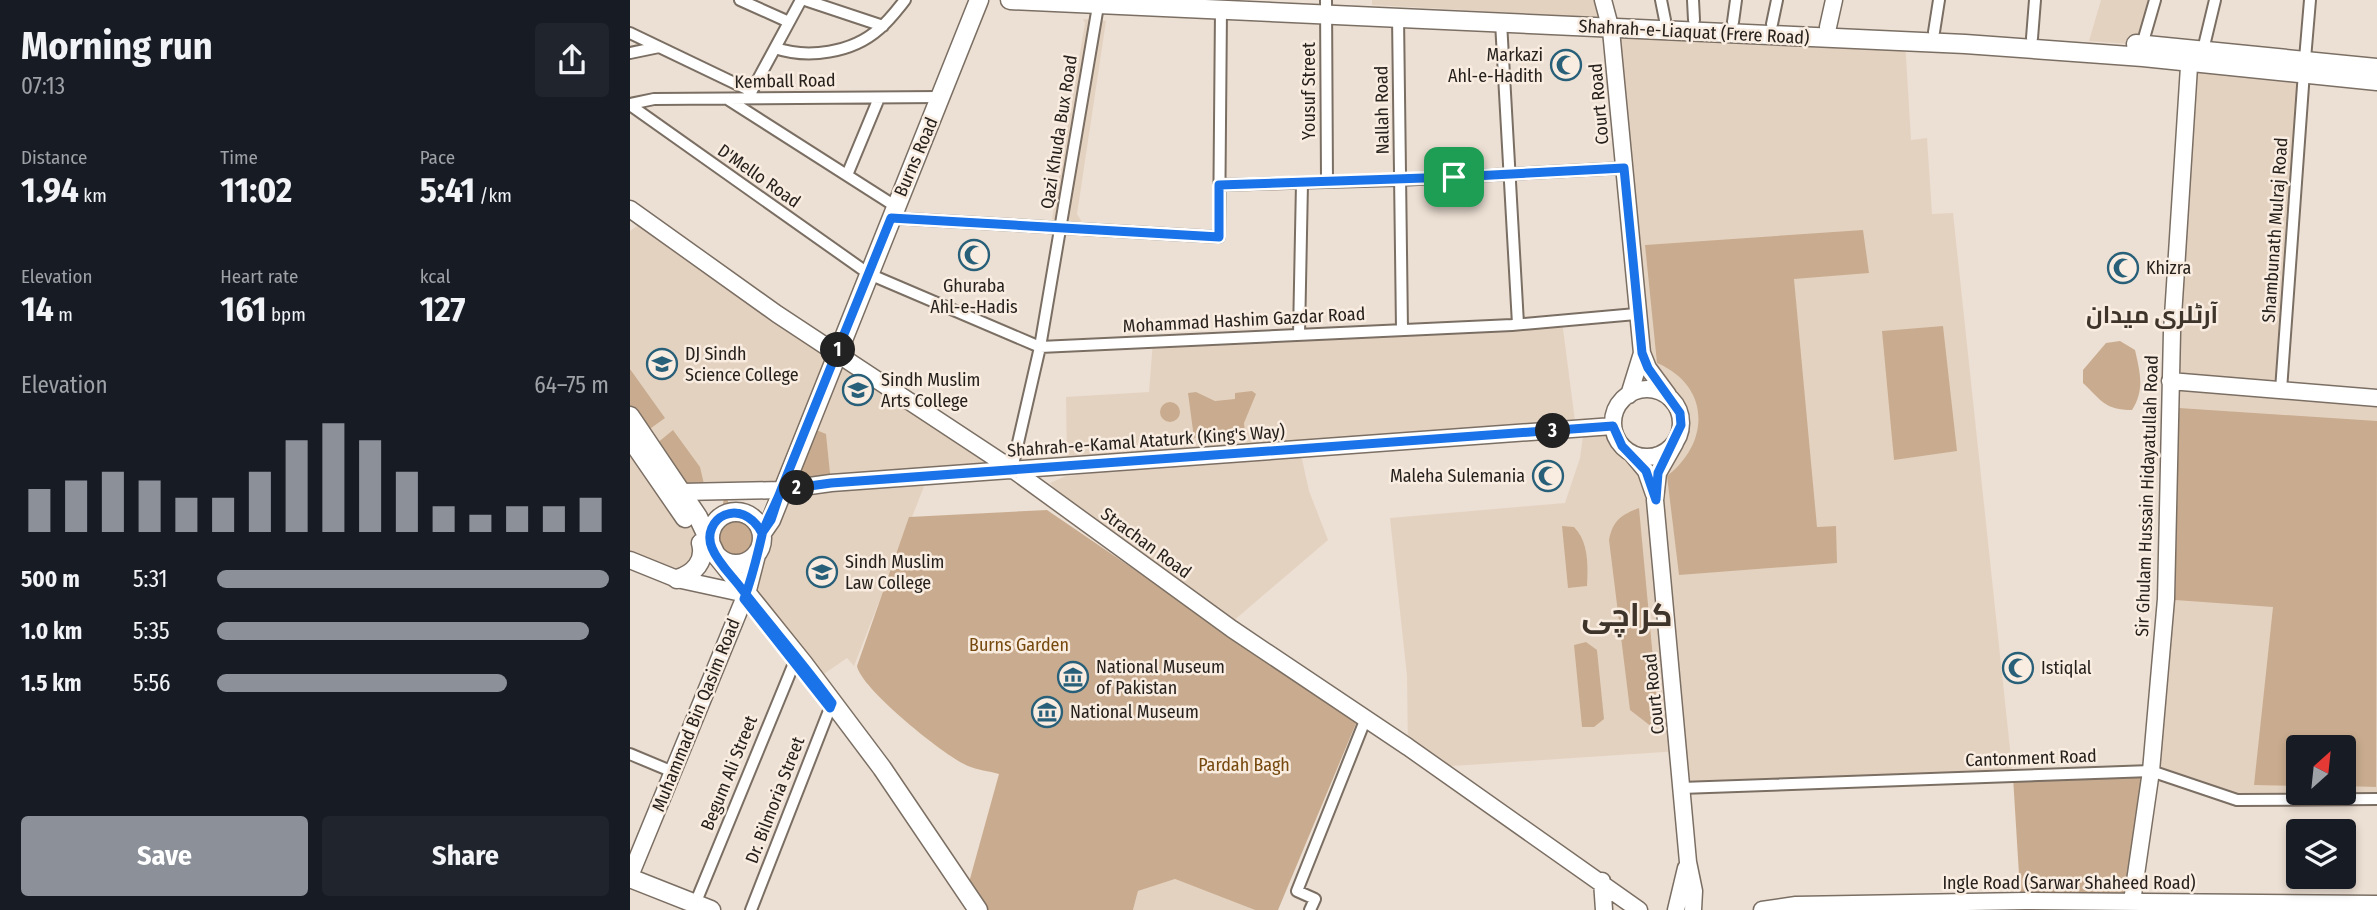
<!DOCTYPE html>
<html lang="en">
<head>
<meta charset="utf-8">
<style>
  :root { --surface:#171b24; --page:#20242c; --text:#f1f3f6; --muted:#9ea1a6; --accent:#8c9099 }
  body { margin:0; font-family:"Fira Sans Condensed",Cairo,sans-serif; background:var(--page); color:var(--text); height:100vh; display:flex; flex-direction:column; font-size:26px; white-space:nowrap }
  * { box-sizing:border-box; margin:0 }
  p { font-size:23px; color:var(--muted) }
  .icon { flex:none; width:38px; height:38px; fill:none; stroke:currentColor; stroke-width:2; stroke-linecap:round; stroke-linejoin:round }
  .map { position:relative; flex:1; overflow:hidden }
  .details { display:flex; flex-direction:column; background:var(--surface); width:630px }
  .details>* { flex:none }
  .needle { width:46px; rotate:27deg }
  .controls { position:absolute; left:1656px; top:735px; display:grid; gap:14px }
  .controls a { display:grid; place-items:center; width:70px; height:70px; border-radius:7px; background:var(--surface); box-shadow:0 4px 10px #0003; font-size:35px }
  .pin { position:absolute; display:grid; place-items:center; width:60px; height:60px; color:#fff; margin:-30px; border-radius:14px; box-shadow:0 4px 10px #0006 }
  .km { position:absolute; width:35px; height:35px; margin:-18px; border-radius:50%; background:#222; color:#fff; font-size:19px; line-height:35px; text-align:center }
  .round { display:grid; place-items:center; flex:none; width:74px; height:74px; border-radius:7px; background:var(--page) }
  .summary { display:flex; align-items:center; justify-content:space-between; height:119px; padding:0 21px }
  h1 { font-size:38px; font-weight:700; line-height:52px }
  .stats { display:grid; grid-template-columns:repeat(3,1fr); gap:10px; height:119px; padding:7px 21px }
  .stats div { display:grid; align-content:center }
  .stats b { font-size:35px; font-weight:700 }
  .stats small { font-size:19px; font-weight:400 }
  .stats p { font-size:19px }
  .chart { height:196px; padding:14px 21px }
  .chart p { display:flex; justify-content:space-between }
  .chart svg { width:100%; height:126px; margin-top:7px; stroke:var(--accent); stroke-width:6 }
  .action { display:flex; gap:14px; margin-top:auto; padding:14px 21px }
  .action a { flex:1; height:80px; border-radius:7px; background:var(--accent); color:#fff; font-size:28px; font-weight:700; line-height:80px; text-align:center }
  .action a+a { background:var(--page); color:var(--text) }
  ul { padding:0 21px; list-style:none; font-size:23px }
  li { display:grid; grid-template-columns:112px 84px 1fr; align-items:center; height:52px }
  li i { height:18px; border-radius:9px; background:var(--accent) }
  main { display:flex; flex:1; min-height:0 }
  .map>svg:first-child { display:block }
</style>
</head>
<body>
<main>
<section class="details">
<div class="summary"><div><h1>Morning run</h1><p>07:13</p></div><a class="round"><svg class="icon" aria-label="share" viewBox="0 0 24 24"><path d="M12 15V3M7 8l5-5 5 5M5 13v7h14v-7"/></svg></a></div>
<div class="stats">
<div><p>Distance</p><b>1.94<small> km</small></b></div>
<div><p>Time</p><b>11:02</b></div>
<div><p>Pace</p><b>5:41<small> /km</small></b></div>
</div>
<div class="stats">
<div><p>Elevation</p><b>14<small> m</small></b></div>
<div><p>Heart rate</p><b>161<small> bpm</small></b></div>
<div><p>kcal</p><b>127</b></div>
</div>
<div class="chart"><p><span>Elevation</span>64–75 m</p>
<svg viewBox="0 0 160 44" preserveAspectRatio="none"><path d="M5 44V29M15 44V26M25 44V23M35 44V26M45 44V32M55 44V32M65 44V23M75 44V12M85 44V6M95 44V12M105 44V23M115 44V35M125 44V38M135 44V35M145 44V35M155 44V32"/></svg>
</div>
<ul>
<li><b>500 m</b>5:31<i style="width:100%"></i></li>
<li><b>1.0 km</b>5:35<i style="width:95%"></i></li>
<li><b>1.5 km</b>5:56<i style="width:74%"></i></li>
</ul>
<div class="action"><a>Save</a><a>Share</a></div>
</section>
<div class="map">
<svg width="1747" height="910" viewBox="0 0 1747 910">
  <rect width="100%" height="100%" fill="#ecdfd3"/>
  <!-- built -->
  <path fill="#e4d2c1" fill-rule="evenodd" d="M742,0h231l5,18 -236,-13z
    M1471,0h54l-13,45 -53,-4z
    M453,19l23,2 -29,193 5,8 -30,-3 33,-196z
    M981,30l294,11 6,99 16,-2 5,76 21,-1 60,564 -331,10 -3,-36 -242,16 -29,-20 -1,-71 -17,-158 175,-15 15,-45 4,-29h28l34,42 12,2v-18l10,-5 12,-18v-18l-32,-46z
    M1559,61l115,11 -23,317 96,8v402l-140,1 -86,-29zM1668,747h45v46h-45z
    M16,220l366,249 -84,7 -74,190 -7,-8 -32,22 -69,-86 36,-106 -100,4 -1,19 20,32 -12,32 -59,-15v-329z
    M932,321l14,108 -509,31 -1,-63 83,-5 4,-51z
    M670,450l9,41 19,49 -96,82 -162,-115 -20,-24 16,-7z
    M545,879l80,31h-122l5,-19z"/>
  <!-- green -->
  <path fill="#c9ac8f" d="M1233,230l6,43 -75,6 23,248 19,-1 1,37 -158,12 -12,-99c43,-33 44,-90 -10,-113l-12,-118z
    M1313,326l14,125 -63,9 -12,-129z
    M1490,341l15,9c5,22 10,40 -3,60 -27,0 -30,-9 -49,-27v-13l23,-27z
    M0,369l35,49 -18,13 -17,-23z
    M622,391l4,3 -12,29 1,11 -51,4 -6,-45 8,-1 19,9 20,-2v-6z
    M530 412a10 10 0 1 1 20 0a10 10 0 1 1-20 0Z
    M1549,408l198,13 -1,366 -33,-1v-39h-45v39l-44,-1 19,-178 -98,-7z
    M179,427l17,7 5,49 -48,4z
    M43,430l27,37 4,17h-18l-30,-40z
    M95,491l6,21 18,3 13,18 -3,17 -14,12h-17l-16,-34 9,-11z
    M1009,508l20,215 -7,4 -22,-17 -21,-170c4,-20 12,-25 30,-32z
    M417,510l310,211 -79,189h-23l-80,-31 -37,12 -5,19h-148l-17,-24 31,-112c-10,-3 -22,-4 -31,-8 -22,-9 -107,-77 -111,-100l52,-149z
    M932,526l12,1c15,15 14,39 13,59l-19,2z
    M956,642l11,8 7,69 -10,8h-12l-8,-82z
    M1521,771l-19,131 -111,5 -8,-130z"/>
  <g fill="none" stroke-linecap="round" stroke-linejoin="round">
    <!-- street casing -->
    <g stroke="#7b6f64" stroke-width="14">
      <path id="street" d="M110,0l49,22
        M175,0l78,26
        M696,0l1,181
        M1031,0l4,20
        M1063,0l1,20
        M768,16l4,314
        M871,22l17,302
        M1103,22l3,-22
        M1142,24l5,-24
        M1304,32l5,-32
        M0,33l121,58
        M1402,38l3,-38
        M1512,45l13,-45
        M145,48c33,11 77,5 104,-19 10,-8 18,-19 26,-29
        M1573,50l12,-50
        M0,53l29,-6
        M1675,59l5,-59
        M119,96l52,-96
        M99,100l166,106
        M0,104l24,-5 287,-2
        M0,105l239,169 171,73 472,-22 124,-11
        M217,175l32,-77
        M589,185l181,-5 224,-12
        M261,218l328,19 2,-228
        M669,335l3,-152
        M1651,390l23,-318
        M382,469l28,-122 58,-341
        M0,754l43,18
        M1051,788l470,-17 86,29 140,-1
        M65,904l102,-248
        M121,910l81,-207
        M680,910l5,-11 -18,-8 69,-173"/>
    </g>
    <!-- secondary casing -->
    <g stroke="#7b6f64" stroke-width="19">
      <path id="secondary" d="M973,0l8,30 31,323 -13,42
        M1198,27l6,-27
        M0,209l147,105 235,155 220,160 176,118 231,163
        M1012,353l6,15 20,27
        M1540,381l207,17
        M983 423a34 34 0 1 1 68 0a34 34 0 1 1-68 0Z
        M1045,443l-17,30 -3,27 33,362 6,29 -1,19
        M1001,453l15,18 8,23
        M52,492l99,-2 50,-7 782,-57
        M0,560l47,19 69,15 -116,282
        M972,881l2,29
        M1502,902l19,-131 15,-172 6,-267 18,-281
        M1046,910l10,-42
        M1132,910l34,-5 229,-4 352,3"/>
    </g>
    <!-- primary casing -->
    <g stroke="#7b6f64" stroke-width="21">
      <path id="primary" d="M380,0l955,44 178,13 234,24
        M1506,44l241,24
        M0,416l68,101 18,38 87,108 79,105 96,142
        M0,438l55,80
        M80 538a26 26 0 1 1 52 0a26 26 0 1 1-52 0Z
        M132,533l9,-13 208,-520
        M47,579c17,-5 29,-18 24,-36
        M116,594l10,-39
        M0,878l81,32"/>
    </g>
    <!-- street -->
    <use href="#street" stroke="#fff" stroke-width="10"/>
    <!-- secondary -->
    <use href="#secondary" stroke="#fff" stroke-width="16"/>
    <!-- primary -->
    <use href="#primary" stroke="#fff" stroke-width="18"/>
  </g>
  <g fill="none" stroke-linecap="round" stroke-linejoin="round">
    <!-- route casing -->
    <g stroke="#fff" stroke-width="14">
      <path id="route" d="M824,177l-235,8v52l-328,-19 -110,272c-4,12 -18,37 -19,45 -5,22 -10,43 -18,64l86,109 2,-5c-29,-40 -61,-76 -91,-115 -9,-12 -23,-25 -29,-40 -12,-29 29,-54 50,-15l9,-13 10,-30 50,-7 782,-57 9,20 24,25 10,29 2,-27 23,-48 -1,-12 -32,-45 -6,-15 -18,-185 -170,9"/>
    </g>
    <!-- route -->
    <use href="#route" stroke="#1a73e8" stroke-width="9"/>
  </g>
  <!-- icons -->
  <defs>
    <g id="mosque-ring" transform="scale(1.575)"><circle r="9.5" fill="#f9ece0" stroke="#28607a" stroke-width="1.5"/><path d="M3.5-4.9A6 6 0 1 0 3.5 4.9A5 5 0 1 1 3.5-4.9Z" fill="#28607a"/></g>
    <g id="university-ring" transform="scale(1.575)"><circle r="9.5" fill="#f9ece0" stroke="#28607a" stroke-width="1.5"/><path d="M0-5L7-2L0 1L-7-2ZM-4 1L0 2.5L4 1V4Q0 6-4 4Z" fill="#28607a"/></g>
    <g id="museum-ring" transform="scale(1.575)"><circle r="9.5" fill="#f9ece0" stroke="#28607a" stroke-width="1.5"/><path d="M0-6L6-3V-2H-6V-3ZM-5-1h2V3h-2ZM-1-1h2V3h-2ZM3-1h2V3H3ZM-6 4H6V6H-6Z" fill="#28607a"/></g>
  </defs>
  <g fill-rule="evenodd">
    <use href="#mosque-ring" x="936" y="65"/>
    <use href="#mosque-ring" x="344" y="255"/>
    <use href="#mosque-ring" x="1493" y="268"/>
    <use href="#university-ring" x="32" y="364"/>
    <use href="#university-ring" x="228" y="390"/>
    <use href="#mosque-ring" x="918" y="476"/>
    <use href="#university-ring" x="192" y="572"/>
    <use href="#mosque-ring" x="1388" y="668"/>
    <use href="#museum-ring" x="443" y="677"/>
    <use href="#museum-ring" x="417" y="712"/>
  </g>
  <g text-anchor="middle" stroke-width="5" stroke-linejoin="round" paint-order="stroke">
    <!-- street labels -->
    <g font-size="18" fill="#26211d" stroke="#f9ece0">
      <text transform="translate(1064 32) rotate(3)" y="6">Shahrah-e-Liaquat (Frere Road)</text>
      <text transform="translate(155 81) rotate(-1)" y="6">Kemball Road</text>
      <text transform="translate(679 91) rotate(-90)" y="6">Yousuf Street</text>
      <text transform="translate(969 104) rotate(-95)" y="6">Court Road</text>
      <text transform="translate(752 110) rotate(-91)" y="6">Nallah Road</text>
      <text transform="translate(429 132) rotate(-81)" y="6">Qazi Khuda Bux Road</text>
      <text transform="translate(286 157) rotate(-67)" y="6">Burns Road</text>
      <text transform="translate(129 176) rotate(35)" y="6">D'Mello Road</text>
      <text transform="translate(1645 230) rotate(-86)" y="6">Shambunath Mulraj Road</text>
      <text transform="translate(614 320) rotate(-3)" y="6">Mohammad Hashim Gazdar Road</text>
      <text transform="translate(516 441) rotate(-4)" y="6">Shahrah-e-Kamal Ataturk (King's Way)</text>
      <text transform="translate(1517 496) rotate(-88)" y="6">Sir Ghulam Hussain Hidayatullah Road</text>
      <text transform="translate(516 543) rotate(36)" y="6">Strachan Road</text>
      <text transform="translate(1024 694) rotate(-96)" y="6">Court Road</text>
      <text transform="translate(66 715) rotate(-68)" y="6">Muhammad Bin Qasim Road</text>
      <text transform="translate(1401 758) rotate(-2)" y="6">Cantonment Road</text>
      <text transform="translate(99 773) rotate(-68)" y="6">Begum Ali Street</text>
      <text transform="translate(145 800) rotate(-69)" y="6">Dr. Bilmoria Street</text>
      <text x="1439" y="889">Ingle Road (Sarwar Shaheed Road)</text>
    </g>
    <!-- poi labels -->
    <g font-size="18" fill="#26211d" stroke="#f9ece0" text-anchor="start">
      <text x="913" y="61" text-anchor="end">Markazi<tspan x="913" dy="21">Ahl-e-Hadith</tspan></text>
      <text x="1516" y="274">Khizra</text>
      <text x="344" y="292" text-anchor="middle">Ghuraba<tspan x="344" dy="21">Ahl-e-Hadis</tspan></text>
      <text x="55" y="360">DJ Sindh<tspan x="55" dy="21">Science College</tspan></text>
      <text x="251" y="386">Sindh Muslim<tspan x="251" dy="21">Arts College</tspan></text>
      <text x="895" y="482" text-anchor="end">Maleha Sulemania</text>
      <text x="215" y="568">Sindh Muslim<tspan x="215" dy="21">Law College</tspan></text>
      <text x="466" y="673">National Museum<tspan x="466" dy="21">of Pakistan</tspan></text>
      <text x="1411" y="674">Istiqlal</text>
      <text x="440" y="718">National Museum</text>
    </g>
    <!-- park labels -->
    <g font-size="18" fill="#76490f" stroke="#f9ece0">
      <text x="389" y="651">Burns Garden</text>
      <text x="614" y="771">Pardah Bagh</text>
    </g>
    <!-- district labels -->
    <g font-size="24" font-weight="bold" fill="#3e342a" stroke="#f9ece0">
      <text x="1522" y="323">آرٹلری میدان</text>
    </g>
    <!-- town labels -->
    <g font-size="32" font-weight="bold" fill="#3e342a" stroke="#f9ece0">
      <text x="997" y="626">کراچی</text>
    </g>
  </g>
</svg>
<div class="controls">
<a><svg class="needle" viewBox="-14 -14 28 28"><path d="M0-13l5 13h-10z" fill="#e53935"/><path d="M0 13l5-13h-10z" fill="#9ea1a6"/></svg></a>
<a><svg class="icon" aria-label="layers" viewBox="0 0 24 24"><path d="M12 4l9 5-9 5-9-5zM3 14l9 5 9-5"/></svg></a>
</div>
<div class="pin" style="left:824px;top:177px;background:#1e9e55"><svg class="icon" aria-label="arrive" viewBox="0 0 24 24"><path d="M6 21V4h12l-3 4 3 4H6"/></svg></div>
<b class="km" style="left:208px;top:350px">1</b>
<b class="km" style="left:167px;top:488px">2</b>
<b class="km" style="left:923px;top:431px">3</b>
</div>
</main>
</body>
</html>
